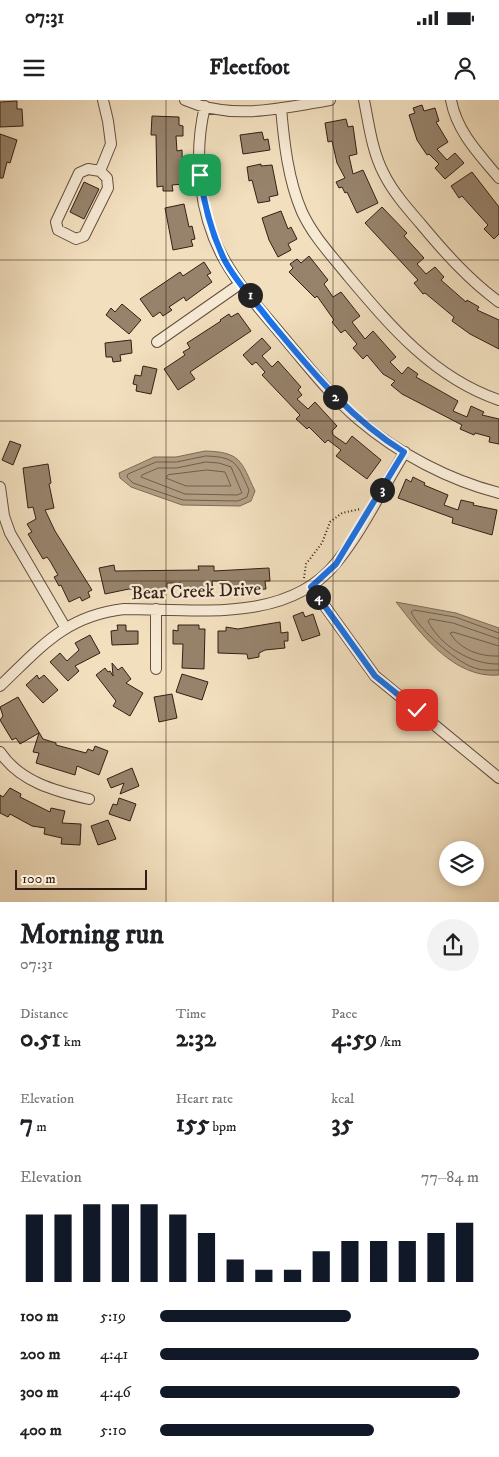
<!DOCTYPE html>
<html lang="en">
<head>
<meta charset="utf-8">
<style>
  :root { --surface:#fff; --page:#f2f2f2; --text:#202124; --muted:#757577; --accent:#111827 }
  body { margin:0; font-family:"IM FELL DW Pica",serif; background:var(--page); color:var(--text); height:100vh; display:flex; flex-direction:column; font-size:19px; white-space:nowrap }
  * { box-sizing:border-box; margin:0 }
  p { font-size:16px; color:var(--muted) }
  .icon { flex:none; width:28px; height:28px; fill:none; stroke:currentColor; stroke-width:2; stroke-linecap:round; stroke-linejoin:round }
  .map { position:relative; height:802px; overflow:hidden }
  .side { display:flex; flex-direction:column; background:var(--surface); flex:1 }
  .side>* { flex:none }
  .fabs { position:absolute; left:439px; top:741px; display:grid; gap:10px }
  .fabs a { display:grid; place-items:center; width:45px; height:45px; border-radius:50%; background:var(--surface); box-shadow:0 2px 8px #0003; font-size:25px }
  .scale { position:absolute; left:15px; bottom:12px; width:132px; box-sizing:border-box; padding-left:5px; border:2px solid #341f14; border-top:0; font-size:14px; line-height:18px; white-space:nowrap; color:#341f14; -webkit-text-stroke:4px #f7ead5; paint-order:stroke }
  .pin { position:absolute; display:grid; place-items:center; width:42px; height:42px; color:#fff; margin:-21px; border-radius:10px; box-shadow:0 2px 8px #0006 }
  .km { position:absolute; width:25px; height:25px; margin:-12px; border-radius:50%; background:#222; color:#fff; font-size:14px; line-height:25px; text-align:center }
  .round { display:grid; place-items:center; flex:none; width:52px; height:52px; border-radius:26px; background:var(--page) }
  .headline { display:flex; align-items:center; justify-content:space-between; height:85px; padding:0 20px }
  h1 { font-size:28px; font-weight:700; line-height:38px }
  .figures { display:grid; grid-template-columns:repeat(3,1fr); gap:8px; height:85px; padding:5px 20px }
  .figures div { display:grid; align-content:center }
  .figures b { font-size:25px; font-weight:700 }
  .figures small { font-size:14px; font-weight:400 }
  .figures p { font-size:14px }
  .chart { height:140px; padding:10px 20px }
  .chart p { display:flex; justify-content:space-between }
  .chart svg { width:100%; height:90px; margin-top:5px; stroke:var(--accent); stroke-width:6 }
  ul { padding:0 20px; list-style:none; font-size:16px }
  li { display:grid; grid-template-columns:80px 60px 1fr; align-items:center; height:38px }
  li i { height:12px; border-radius:6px; background:var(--accent) }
  .status { display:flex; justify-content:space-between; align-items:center; height:35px; padding:0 25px; background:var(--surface); direction:ltr }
  .status svg { height:14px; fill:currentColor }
  header { display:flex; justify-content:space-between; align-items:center; height:65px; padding:0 20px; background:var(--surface); font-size:22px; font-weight:700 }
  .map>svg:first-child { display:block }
</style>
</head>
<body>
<div class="status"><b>07:31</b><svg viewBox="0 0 49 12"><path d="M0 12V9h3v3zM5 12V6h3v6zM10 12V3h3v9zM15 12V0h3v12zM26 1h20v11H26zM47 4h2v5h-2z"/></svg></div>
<header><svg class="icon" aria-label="menu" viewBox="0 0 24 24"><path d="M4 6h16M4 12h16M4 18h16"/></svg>Fleetfoot<svg class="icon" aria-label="person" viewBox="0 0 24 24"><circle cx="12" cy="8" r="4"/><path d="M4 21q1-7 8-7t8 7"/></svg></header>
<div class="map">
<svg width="499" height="802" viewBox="0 0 499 802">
  <rect width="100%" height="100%" fill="#f2dfbe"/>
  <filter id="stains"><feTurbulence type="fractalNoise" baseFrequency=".004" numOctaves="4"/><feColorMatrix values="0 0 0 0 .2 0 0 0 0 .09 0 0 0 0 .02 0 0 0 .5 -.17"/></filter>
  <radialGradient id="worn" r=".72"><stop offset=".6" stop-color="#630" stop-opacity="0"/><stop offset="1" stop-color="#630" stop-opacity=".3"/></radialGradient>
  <!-- water -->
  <path fill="#b19e84" stroke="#7f6b57" d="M205,351c36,1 36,10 50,40l-4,10 -11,5 -58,-1 -51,-18 -11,-9 -1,-5 35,-16h22z
    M396,502l60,11 43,15v47c-45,4 -78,-41 -103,-73z"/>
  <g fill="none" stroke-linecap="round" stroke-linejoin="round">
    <!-- shore -->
    <path stroke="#725e4c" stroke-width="1" d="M206,356c31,1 31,8 43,34l-2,7 -9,4 -55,-1 -50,-17 -6,-6 1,-3 28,-12h20z
      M206,362l13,1 12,4 11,26 -5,2 -52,-1 -44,-17 1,-2 16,-7h18z
      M207,370l18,2 6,14h-45l-20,-8 2,-3z
      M499,533l-44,-16 -41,-7 -3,2c8,17 43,48 61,55 10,4 17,3 27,3
      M499,539l-46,-16 -23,-4 -2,2c12,25 44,44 71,43
      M499,546l-46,-14 -3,1c10,17 31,24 49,23"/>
  </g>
  <!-- building -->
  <path fill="#97836c" stroke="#341f14" d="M17,1v8h5l1,17 -23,1v-25z
    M422,5l2,6 11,-3 4,13 -3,1 12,20 -11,7 10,11 8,-7 9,10 -19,16 -10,-11 4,-4 -10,-10 -2,1 -10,-15 -8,-25 6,-2 -2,-5z
    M152,16l27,1v8l4,1v10h-7l1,15 5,-1 1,34 -11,1 1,6h-10v-5l-6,1 -1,-52h-5z
    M346,19l2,8 5,-1 4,28 -8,2 4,18 10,-4 15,33 -21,10 -10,-21 -2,1 -3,-6 -3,1 -3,-6 9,-4 -8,-15 -5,-22 -4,1 -3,-19z
    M262,32l2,8 4,-1 2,11 -27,4 -3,-19z
    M0,34l17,6 -7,23 -3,-1 -4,16h-3z
    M261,64v2l11,-1 6,30 -9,2 1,4 -12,2 -6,-23 -3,1 -2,-14z
    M472,72l27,35v27l-5,5 -10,-10 4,-4 -26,-29 -3,2 -8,-12z
    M84,82l15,7 -15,30 -14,-7z
    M184,104l5,23 3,-1 3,13 -4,1 2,6 -20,4 -8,-42z
    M382,107l25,26 -3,3 20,22 -7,6 9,10 9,-7 9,10 -3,3 25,22 1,-2 12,7 -2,3 22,10v29l-29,-15 -18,-13 2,-4 -29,-24 -2,1 -9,-11 4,-3 -53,-57z
    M281,111l7,18 3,-2 6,12 -9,5 3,6 -13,7 -9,-17 -7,-22z
    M309,156l19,24 -4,4 9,13 8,-5 19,24 -8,6 13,17 8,-8 23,26 -6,5 12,12 6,-7 10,7 -2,3 42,24 -5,10 14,6 4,-11 13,6 -2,3 17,4v25l-10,-2 1,-5 -15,-4 -1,2 -14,-6 2,-4 -60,-31 -11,-9 4,-4 -12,-7 -16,-19 -4,4 -10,-11 4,-4 -12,-14 -4,3 -9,-11 2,-2 -17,-24 -2,2 -26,-26 4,-4 -3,-4 7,-5 4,4z
    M204,162l7,11 -4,2 5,7 -26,19 -2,-4 -15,10 3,3 -9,6 -3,-4 -7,5 -13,-18 40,-27 3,4z
    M122,204l19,16 -12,14 -23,-19 5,-7 4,4z
    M238,213l13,18 -61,41 5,7 -17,11 -14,-21 21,-14 -2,-3 7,-4 -3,-5 34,-22 -1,-1 9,-6 2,3z
    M262,238l9,10 -9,8 10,11 6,-6 23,26 -3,3 4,5 -5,4 11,10 7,-7 22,24 -5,5 1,4 13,9 6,-8 29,24 -14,19 -31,-23 5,-6 -13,-10 -3,3 -16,-16 -2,2 -11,-10 4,-4 -38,-40 3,-3 -9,-10 -4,3 -9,-10z
    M131,240l1,13 -12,2 1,6 -8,1 -1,-5h-6l-1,-14z
    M143,266l14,3 -6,25 -15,-3 1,-6 -4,-1 2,-9 6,1z
    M10,341l11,4 -8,20 -11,-5z
    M48,364l3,19 -2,1 5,24 -9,2 10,21 37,59 -4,2 2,5 -8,4 -2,-4 -11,5 -8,-17 -2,1 -5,-9 4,-2 -8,-14 -3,-4 -4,2 -15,-25 4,-2 -5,-8 9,-5 -3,-12 -5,1 -5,-40z
    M413,377l12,6 -1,2 24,10 -4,10 14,5 3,-10 13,3 -1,2 24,5 -5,25 -40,-12 1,-5 -55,-20 8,-19 5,3z
    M114,465l1,6 84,-1 -1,-4h16v5l55,-3 1,13h-5l1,8 -37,2v-7h-3v-3h-14l1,10h-32v-8h-14v8l-38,-2 -24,5 -6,-26z
    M303,512l2,5 8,-3 7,21 -18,6 -9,-25z
    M280,522l1,11 7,-1v9h-4l1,7 -20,2 -6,3v4l-11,2 -1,-5 -29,-1v-22h8v-4l12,2z
    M117,525h9v6h12v13l-26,1 -1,-14 7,-1z
    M178,525h21v4h6l-1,40 -22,-1 1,-24h-10v-14l5,1z
    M90,535l10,18 -25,13 4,5 -11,10 -18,-19 10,-9 7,8 12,-11 -4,-7z
    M112,563l6,7 4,-3 9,12 -5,4 17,10 -13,23 -17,-10 3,-5 -20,-26 9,-7 3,4 2,-1 3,5z
    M182,574l26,8 -6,18 -26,-8z
    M37,575l2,4 5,-4 14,15 -15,13 -17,-18z
    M172,594l5,24 -18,4 -5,-25z
    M18,597l25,42 13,4v2l30,8 2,-4 5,2 2,-5 13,5 -9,24 -22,-9 -2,9 -39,-12 3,-10 -6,-1 6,-19 -19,11 -4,-6 -4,2 -12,-20 3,-4 -3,-9z
    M132,668l7,18 -19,8 4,-11 -13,5 -4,-9z
    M10,688l11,6 -1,3 30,15 1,-4 14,3 -3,12 19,1 -1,21 -19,-1 1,-6 -18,-4 1,-6 -13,-2 -22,-12 -2,3 -8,-4v-18l3,2z
    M119,698l17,6 -6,17 -21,-7 4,-10 4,1z
    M108,720l8,19 -18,6 -7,-19z"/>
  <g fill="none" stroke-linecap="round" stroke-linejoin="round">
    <!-- minor casing -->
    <g stroke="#644f3e" stroke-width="12">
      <path id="minor" d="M185,0c47,21 98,8 145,0
        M364,0c5,25 8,51 20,74 9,18 23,34 36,49 25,30 48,56 79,79
        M451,0c6,32 28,54 48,78
        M205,6c-12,50 -6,110 20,155 17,30 43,57 65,84 22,26 43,53 69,75 40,34 90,60 140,73
        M281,8c3,34 7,72 21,104 11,24 30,44 46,64 43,51 86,102 151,124
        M88,69l12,2 7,7 1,10 -24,48 -8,3 -18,-9 -2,-8 23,-49z
        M100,71l11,-27 -3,-23 -5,-21
        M157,242l83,-58
        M0,387l4,29 6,17 55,94
        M311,487l64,89 124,102
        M156,569v-60
        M0,586c41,-39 65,-70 124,-77 70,0 163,15 212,-46 27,-33 46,-74 69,-111
        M0,652c20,30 55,39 89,47"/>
    </g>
    <!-- path -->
    <path stroke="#341f14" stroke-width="2" stroke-dasharray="1 2.5" stroke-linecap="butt" d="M304,478l2,-14 16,-21 8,-21 12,-9 18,-4"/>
    <!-- minor -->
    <use href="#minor" stroke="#f7ead5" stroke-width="10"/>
  </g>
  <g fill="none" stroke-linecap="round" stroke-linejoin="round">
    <!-- route casing -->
    <g stroke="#fff" stroke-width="10">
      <path id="route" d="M200,75c4,29 11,57 24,84 11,22 30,41 45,61 41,49 80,98 135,132l-68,112 -25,23 64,89 42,34"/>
    </g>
    <!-- route -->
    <use href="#route" stroke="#1a73e8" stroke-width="6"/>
  </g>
  <!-- grid -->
  <path fill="none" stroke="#341f14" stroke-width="1" stroke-opacity="0.55" d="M166,0v802M333,0v802M0,160h499M0,321h499M0,481h499M0,642h499"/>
  <g text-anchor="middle" stroke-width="4.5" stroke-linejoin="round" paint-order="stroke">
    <!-- street labels -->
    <g font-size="19" fill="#341f14" stroke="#f7ead5">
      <text transform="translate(196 490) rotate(-2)" y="7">Bear Creek Drive</text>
    </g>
  </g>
  <rect width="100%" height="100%" filter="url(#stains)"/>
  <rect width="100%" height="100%" fill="url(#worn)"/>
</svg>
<div class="fabs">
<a><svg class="icon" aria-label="layers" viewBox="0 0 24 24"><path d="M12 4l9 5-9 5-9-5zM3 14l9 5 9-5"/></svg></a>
</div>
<div class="scale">100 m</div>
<div class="pin" style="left:200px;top:75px;background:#1e9e55"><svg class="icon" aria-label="arrive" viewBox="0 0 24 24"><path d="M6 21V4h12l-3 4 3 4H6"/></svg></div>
<div class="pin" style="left:417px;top:610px;background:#d93025"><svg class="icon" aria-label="check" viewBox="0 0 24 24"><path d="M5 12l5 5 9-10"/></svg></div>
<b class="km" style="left:250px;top:195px">1</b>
<b class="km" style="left:335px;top:297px">2</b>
<b class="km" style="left:382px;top:390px">3</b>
<b class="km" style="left:318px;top:497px">4</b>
</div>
<section class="side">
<div class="headline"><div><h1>Morning run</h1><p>07:31</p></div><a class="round"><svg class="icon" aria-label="share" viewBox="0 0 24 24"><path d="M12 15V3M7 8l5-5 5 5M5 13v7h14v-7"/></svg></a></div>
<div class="figures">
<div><p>Distance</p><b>0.51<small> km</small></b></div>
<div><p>Time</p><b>2:32</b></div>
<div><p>Pace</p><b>4:59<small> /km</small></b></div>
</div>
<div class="figures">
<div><p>Elevation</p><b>7<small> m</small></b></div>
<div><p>Heart rate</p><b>155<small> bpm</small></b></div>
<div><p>kcal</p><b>35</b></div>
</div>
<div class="chart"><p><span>Elevation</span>77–84 m</p>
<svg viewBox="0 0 160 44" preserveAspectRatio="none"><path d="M5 44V11M15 44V11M25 44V6M35 44V6M45 44V6M55 44V11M65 44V20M75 44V33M85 44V38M95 44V38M105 44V29M115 44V24M125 44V24M135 44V24M145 44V20M155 44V15"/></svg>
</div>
<ul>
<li><b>100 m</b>5:19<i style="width:60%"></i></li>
<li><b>200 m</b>4:41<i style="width:100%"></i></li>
<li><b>300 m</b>4:46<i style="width:94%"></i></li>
<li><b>400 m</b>5:10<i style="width:67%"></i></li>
</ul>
</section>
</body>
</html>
